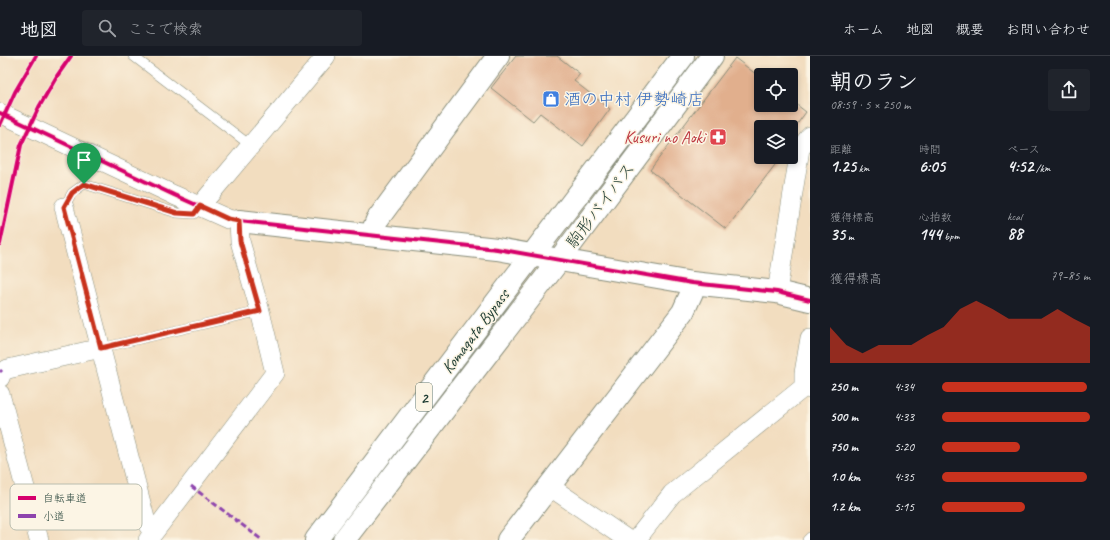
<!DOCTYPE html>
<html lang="ja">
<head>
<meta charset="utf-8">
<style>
  :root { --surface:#171b24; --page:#20242c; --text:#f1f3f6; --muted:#9ea1a6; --line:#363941; --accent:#c8321e }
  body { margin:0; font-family:Caveat,"Klee One",sans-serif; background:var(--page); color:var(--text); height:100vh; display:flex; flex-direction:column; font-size:15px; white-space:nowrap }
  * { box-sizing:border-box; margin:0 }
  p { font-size:13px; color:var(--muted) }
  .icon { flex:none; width:22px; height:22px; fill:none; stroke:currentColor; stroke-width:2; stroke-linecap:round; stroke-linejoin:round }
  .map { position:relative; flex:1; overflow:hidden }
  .drawer { display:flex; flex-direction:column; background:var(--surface); width:300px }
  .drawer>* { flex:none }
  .tools { position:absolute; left:754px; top:12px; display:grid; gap:8px }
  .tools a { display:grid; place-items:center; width:44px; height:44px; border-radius:4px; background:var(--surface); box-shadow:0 2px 6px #0003; font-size:20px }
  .pin { position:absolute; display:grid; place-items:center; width:34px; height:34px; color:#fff; margin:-41px -17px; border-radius:50% 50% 50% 0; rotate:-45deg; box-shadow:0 0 4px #0007 }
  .pin .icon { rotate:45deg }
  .round { display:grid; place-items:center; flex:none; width:42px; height:42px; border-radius:4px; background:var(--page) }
  .head { display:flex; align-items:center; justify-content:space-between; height:68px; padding:0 20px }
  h1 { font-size:22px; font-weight:800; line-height:30px }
  .figures { display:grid; grid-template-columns:repeat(3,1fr); gap:6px; height:68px; padding:4px 20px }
  .figures div { display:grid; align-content:center }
  .figures b { font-size:17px; font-weight:800 }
  .figures small { font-size:11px; font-weight:400 }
  .figures p { font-size:11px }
  .chart { height:112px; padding:8px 20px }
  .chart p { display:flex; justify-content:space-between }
  .chart svg { width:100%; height:72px; margin-top:4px; fill:var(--accent); opacity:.7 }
  ul { padding:0 20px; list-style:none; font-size:13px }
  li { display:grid; grid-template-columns:64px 48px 1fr; align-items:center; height:30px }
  li i { height:10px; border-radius:5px; background:var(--accent) }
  header { display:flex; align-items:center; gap:24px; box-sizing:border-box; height:56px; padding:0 20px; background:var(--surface); border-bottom:1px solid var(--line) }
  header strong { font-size:19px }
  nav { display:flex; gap:22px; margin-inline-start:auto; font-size:14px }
  .search { width:280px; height:36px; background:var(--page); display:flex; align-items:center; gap:10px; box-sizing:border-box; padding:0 14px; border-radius:4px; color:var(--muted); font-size:15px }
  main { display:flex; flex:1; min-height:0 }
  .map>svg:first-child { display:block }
</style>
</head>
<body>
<header>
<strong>地図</strong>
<div class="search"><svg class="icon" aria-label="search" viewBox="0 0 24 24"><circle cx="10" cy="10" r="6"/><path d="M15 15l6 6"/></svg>ここで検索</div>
<nav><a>ホーム</a><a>地図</a><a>概要</a><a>お問い合わせ</a></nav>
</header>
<main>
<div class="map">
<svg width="810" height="484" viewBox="0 0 810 484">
  <rect width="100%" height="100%" fill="#fcf5e5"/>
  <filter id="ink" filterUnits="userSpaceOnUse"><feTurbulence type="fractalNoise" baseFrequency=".025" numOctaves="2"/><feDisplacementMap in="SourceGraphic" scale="8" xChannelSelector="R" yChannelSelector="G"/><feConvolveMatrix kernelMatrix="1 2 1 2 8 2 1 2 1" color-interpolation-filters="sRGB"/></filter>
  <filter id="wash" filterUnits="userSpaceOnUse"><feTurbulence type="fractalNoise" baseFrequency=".012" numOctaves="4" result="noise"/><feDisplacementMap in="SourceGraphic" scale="16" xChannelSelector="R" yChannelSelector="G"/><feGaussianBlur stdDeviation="0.9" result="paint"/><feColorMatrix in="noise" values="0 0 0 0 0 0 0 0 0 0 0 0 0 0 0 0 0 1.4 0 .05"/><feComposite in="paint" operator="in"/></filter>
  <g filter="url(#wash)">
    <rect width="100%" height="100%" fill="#f2ddbf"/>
    <g id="blocks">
      <!-- building -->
      <path fill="#e1af8d" d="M516,0h41l23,18 -6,7 36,28 -27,37 -43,-33 -7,8 -42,-33z
        M735,2l26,20v27h36l9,7 -11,15h-34v30h20l-55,72 -76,-59z"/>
    </g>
  </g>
  <g filter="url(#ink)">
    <use href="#blocks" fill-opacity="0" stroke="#888d7a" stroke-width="1"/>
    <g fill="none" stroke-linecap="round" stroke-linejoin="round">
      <!-- service casing -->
      <g stroke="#888d7a" stroke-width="10">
        <path id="service" d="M133,0l117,89
          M64,151l8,-14 12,-9 93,29 17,1 6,-8
          M101,292l159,-37
          M807,484l3,-3"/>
      </g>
      <!-- minor casing -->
      <g stroke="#888d7a" stroke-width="20">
        <path id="minor" d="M0,57l174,82 54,24 11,2 1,20 20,70 15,62 -127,167
          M200,150l126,-150
          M64,151l82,315 7,11
          M777,236l23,-143 10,-13
          M0,322l2,-6 6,-3 93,-21
          M804,331v-14l6,-35
          M0,338l39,146
          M549,430l79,54
          M636,484l36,-46 132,-107 6,2"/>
      </g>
      <!-- tertiary casing -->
      <g stroke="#888d7a" stroke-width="24">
        <path id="tertiary" d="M239,165l258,28 195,34 85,9 33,8
          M371,179l6,-15 121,-164
          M508,484l175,-228 9,-20v-9"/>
      </g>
      <!-- primary casing -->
      <g stroke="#888d7a" stroke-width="24">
        <path id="primary" d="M316,484l367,-484
          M344,484l216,-281 152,-203"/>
      </g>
      <!-- service -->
      <use href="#service" stroke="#fff" stroke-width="9"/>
      <!-- minor -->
      <use href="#minor" stroke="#fff" stroke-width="19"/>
      <!-- tertiary -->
      <use href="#tertiary" stroke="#fff" stroke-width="22"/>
      <!-- primary -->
      <use href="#primary" stroke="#fff" stroke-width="22"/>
      <!-- quiet -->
      <path stroke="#8e44ad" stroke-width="3" stroke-dasharray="6 3" stroke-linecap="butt" d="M0,314l2,2
        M191,430l71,54"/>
      <!-- cycleway casing -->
      <g stroke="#fcf5e5" stroke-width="6">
        <path id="cycleway" d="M0,57l174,82 54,24 11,2 258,28 195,34 85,9 33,8
          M0,69l15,-33 21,-36
          M0,188l21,-99 18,-38 18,-31 14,-20"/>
      </g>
      <!-- cycleway -->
      <use href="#cycleway" stroke="#d6006c" stroke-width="4"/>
    </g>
  </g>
  <g fill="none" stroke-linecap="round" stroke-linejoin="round" filter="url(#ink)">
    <!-- route casing -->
    <g stroke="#fff" stroke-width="8">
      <path id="route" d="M84,128l93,29 17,1 6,-8 28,13 11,2 1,20 20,70 -159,37 -37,-141 8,-14z"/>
    </g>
    <!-- route -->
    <use href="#route" stroke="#c8321e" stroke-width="5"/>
  </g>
  <!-- icons -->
  <defs>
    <g id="shop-square" transform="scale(0.9)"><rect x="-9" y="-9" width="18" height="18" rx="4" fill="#3f7fe0" stroke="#fcf5e5"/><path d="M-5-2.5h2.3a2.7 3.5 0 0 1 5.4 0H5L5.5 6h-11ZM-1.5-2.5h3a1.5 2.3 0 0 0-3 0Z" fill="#fff"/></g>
    <g id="pharmacy-square" transform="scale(0.9)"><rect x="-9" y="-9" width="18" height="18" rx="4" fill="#e0444e" stroke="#fcf5e5"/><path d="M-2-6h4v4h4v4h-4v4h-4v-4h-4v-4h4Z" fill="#fff"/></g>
  </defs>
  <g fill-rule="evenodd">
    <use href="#shop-square" x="551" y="43"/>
    <use href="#pharmacy-square" x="718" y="81"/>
  </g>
  <g text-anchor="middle" stroke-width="3" stroke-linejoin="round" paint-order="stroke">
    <!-- shield labels -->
    <rect fill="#fcf5e5" stroke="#617469" stroke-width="1" x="416" y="327" width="16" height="28" rx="3"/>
    <g font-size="16" font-weight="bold" fill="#1f3d34">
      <text x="424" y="347">2</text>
    </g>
    <!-- shop labels -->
    <g font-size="17" fill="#366cbe" stroke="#fcf5e5" text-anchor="start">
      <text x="564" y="49">酒の中村 伊勢崎店</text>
    </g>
    <!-- health labels -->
    <g font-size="17" fill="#be3a42" stroke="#fcf5e5" text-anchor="end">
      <text x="705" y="87">Kusuri no Aoki</text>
    </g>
    <!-- street labels -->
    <g font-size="17" fill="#1f3d34" stroke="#fcf5e5">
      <text transform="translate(600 149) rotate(-53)" y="6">駒形バイパス</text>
      <text transform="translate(475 275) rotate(-53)" y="6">Komagata Bypass</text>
    </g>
  </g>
  <!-- legend -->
  <rect x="10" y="428" width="132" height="46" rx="6" fill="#fcf5e5" stroke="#babeb0" stroke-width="1"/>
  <rect x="18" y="440" width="18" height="4" fill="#d6006c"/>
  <rect x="18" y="458" width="18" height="4" fill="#8e44ad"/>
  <g font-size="11" fill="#1f3d34">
    <text x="43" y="446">自転車道</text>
    <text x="43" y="464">小道</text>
  </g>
</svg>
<div class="tools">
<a><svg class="icon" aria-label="locate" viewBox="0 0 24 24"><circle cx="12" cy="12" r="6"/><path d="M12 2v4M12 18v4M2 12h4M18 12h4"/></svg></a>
<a><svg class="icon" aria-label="layers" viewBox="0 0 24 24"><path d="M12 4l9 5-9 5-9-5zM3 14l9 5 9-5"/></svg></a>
</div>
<div class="pin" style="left:84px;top:128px;background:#1e9e55"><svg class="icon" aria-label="arrive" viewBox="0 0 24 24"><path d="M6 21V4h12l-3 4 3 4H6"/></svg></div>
</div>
<section class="drawer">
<div class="head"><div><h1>朝のラン</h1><p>08:59 · 5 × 250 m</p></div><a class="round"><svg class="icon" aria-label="share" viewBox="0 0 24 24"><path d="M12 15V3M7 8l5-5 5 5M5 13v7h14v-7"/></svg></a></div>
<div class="figures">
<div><p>距離</p><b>1.25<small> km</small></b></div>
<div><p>時間</p><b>6:05</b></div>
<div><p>ペース</p><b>4:52<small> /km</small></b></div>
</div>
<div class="figures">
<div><p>獲得標高</p><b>35<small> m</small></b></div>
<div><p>心拍数</p><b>144<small> bpm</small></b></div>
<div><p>kcal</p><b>88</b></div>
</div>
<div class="chart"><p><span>獲得標高</span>79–85 m</p>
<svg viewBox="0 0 160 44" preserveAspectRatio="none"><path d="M0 44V22L10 33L20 38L30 33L40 33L50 33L60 27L70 22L80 11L90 6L100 11L110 17L120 17L130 17L140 11L150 17L160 22V44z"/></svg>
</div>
<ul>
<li><b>250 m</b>4:34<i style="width:98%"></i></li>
<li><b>500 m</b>4:33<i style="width:100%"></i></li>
<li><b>750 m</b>5:20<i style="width:53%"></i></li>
<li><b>1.0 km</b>4:35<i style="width:98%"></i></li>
<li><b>1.2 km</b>5:15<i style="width:56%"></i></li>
</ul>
</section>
</main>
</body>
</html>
